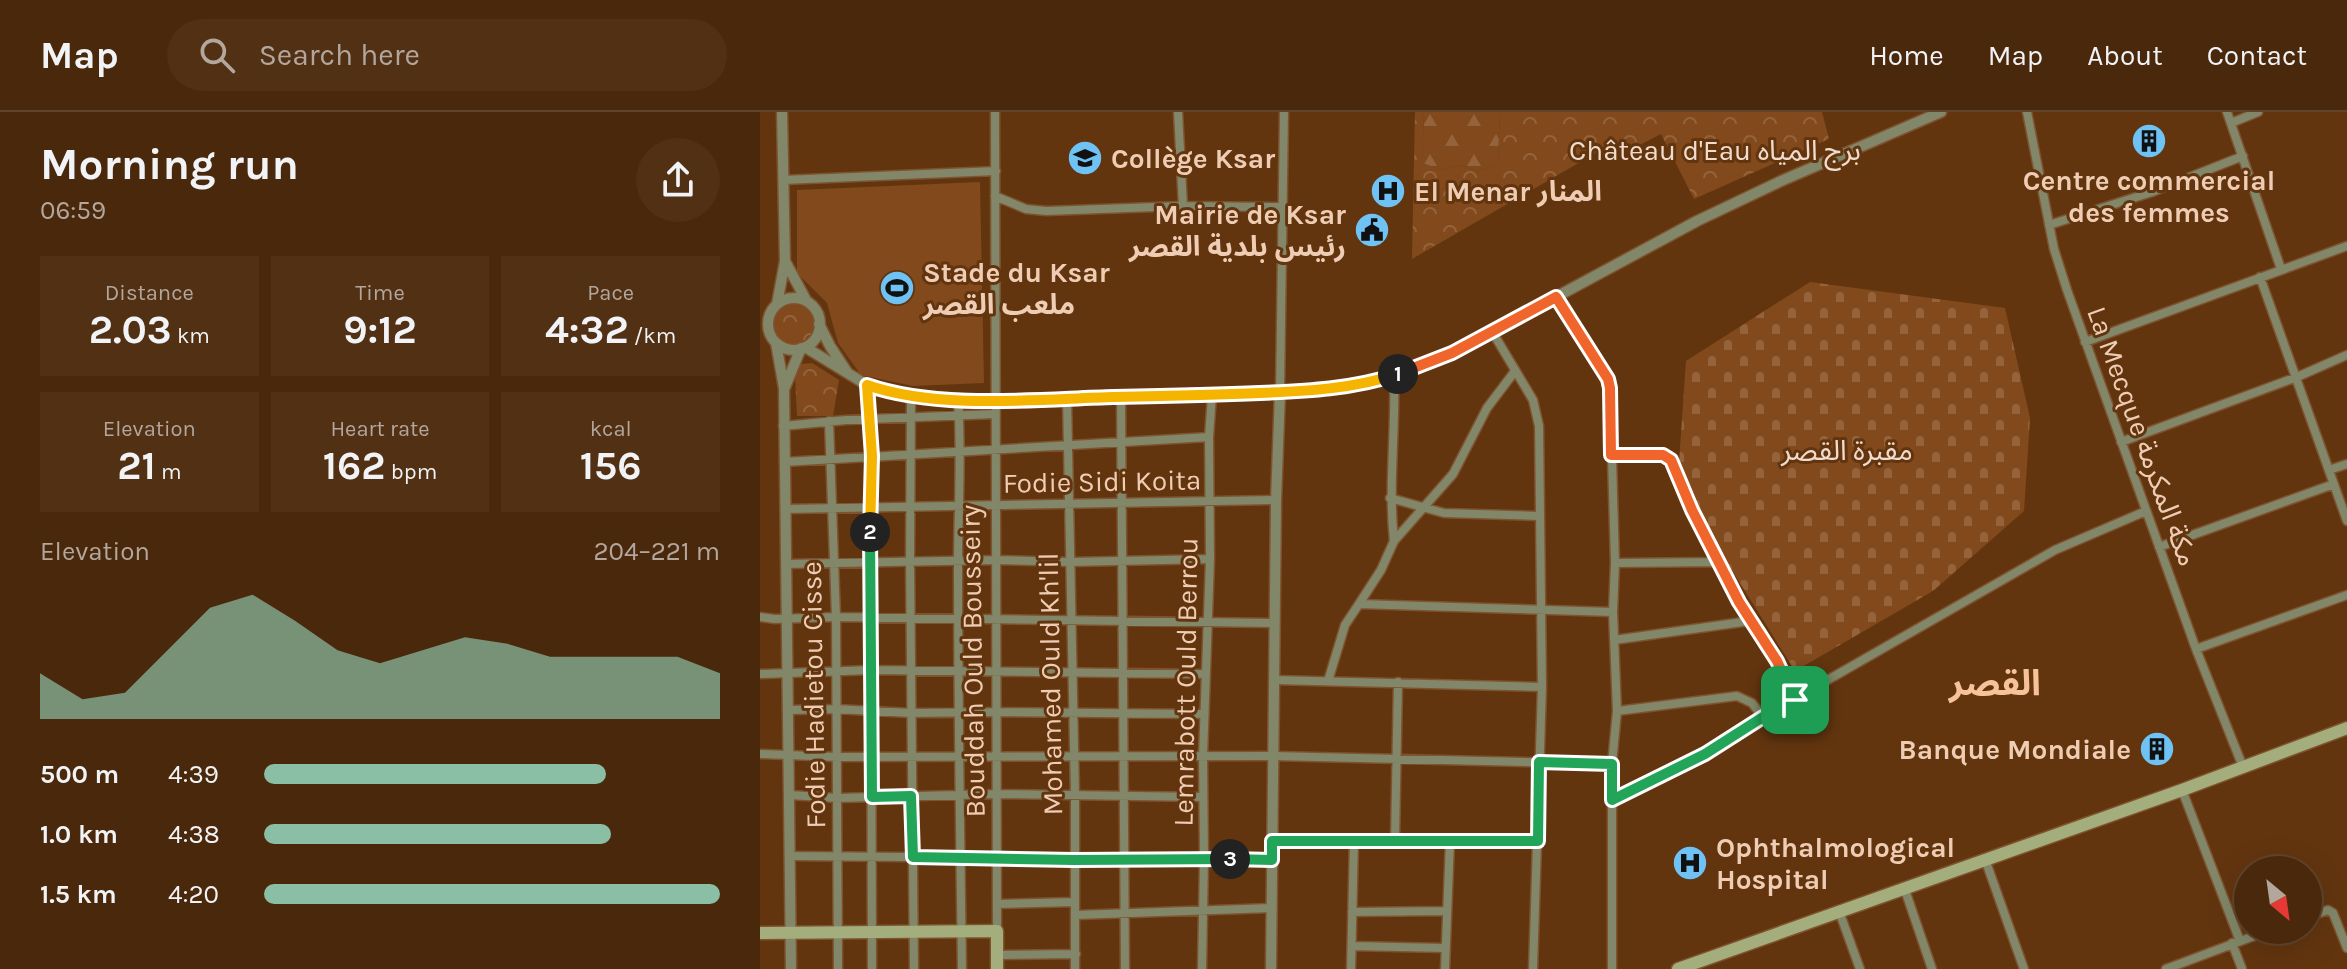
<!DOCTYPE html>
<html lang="en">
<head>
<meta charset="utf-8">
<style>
  :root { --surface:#4a280b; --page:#513014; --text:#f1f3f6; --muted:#b2a69d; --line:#61442c; --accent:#8abfa5 }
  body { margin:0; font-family:Karla,"Noto Sans Arabic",sans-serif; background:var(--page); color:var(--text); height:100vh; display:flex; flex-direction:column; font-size:30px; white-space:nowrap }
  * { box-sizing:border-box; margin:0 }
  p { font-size:26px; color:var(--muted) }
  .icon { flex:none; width:44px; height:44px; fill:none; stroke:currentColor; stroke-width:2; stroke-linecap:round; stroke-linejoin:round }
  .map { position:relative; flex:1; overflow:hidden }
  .sheet { display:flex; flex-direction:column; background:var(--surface); width:760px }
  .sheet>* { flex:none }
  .needle { width:52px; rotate:151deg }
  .controls { position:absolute; left:1474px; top:744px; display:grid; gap:16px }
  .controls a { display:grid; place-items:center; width:88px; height:88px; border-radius:50%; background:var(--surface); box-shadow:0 8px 32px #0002,0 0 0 2px var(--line); font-size:40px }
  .pin { position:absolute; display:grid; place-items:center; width:68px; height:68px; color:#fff; margin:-34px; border-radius:16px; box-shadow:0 4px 12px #0006 }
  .km { position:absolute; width:40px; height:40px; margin:-20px; border-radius:50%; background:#222; color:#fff; font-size:22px; line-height:40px; text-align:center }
  .round { display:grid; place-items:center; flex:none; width:84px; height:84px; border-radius:42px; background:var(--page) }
  .head { display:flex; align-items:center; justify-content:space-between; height:136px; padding:0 40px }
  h1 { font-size:44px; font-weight:700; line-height:60px }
  .stats { display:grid; grid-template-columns:repeat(3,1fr); gap:12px; height:136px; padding:8px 40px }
  .stats div { display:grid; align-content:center; border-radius:0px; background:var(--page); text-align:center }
  .stats b { font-size:40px; font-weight:700 }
  .stats small { font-size:22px; font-weight:400 }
  .stats p { font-size:22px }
  .chart { height:224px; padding:16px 40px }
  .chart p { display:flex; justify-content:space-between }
  .chart svg { width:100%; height:144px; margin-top:8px; fill:var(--accent); opacity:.7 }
  ul { padding:0 40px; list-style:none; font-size:26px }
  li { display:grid; grid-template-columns:128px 96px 1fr; align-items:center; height:60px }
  li i { height:20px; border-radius:10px; background:var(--accent) }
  header { display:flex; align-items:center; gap:48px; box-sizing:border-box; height:112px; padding:0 40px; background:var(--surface); border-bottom:2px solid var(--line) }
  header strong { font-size:38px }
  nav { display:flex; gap:44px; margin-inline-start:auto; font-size:28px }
  .search { width:560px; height:72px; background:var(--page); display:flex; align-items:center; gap:20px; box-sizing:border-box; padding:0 28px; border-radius:44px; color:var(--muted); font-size:30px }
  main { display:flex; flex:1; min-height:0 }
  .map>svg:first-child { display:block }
</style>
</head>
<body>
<header>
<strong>Map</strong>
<div class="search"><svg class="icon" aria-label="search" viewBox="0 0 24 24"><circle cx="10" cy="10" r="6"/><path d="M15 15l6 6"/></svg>Search here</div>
<nav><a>Home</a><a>Map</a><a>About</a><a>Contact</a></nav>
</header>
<main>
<section class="sheet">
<div class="head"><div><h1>Morning run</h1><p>06:59</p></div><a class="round"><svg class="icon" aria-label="share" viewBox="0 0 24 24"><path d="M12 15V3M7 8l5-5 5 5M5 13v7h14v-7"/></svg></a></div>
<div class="stats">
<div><p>Distance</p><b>2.03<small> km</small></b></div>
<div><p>Time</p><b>9:12</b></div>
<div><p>Pace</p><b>4:32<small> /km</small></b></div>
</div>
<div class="stats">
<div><p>Elevation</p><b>21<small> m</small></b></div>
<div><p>Heart rate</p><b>162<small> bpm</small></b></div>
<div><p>kcal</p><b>156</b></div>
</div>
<div class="chart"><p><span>Elevation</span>204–221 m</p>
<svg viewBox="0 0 160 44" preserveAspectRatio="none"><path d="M0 44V30L10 38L20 36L30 23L40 10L50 6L60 14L70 23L80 27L90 23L100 19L110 21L120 25L130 25L140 25L150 25L160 30V44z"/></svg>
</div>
<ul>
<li><b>500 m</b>4:39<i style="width:75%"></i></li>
<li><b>1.0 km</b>4:38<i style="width:76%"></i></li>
<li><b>1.5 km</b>4:20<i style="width:100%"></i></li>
</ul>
</section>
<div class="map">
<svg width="1587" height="857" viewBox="0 0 1587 857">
  <defs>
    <pattern id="forest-firs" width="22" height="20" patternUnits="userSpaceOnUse" patternTransform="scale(2)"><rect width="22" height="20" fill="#824a1c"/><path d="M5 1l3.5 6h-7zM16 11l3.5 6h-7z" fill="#94633b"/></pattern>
    <pattern id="cemetery-stones" width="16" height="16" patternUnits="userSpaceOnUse" patternTransform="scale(2)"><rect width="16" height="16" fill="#824a1c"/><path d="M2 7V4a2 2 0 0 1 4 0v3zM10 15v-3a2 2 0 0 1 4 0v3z" fill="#94633b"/></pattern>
    <pattern id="park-crowns" width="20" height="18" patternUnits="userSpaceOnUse" patternTransform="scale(2)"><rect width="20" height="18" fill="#824a1c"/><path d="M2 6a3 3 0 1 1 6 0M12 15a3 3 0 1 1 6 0" fill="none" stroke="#94633b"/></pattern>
  </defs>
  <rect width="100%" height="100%" fill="#62350f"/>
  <!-- forest -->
  <path fill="url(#forest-firs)" d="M664,0h76l-2,53 -22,6 -16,-6 -19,5 -19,-7z"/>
  <!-- cemetery -->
  <path fill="url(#cemetery-stones)" d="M1050,170l195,26 25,110 -6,93 -91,80 -138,80 -97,-155 -19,-53 7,-102z"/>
  <!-- park -->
  <path fill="url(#park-crowns)" d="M655,0h9l-2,51 19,7 19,-5 16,6 22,-6 2,-53h322l7,27 -135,60 -33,-65 -35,18 -20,6 -5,-8 -189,109z
    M13 212a21 21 0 1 1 42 0a21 21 0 1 1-42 0Z
    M52,251l27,17 -6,36h-36l-2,-41 6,-11z"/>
  <!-- pitch -->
  <path fill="#824a1c" d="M220,70l4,201 -71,3 -52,-11 -23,-32 -11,-40 -30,-30v-83z"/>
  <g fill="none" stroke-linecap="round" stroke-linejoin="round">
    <!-- minor casing -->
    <g stroke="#7e5330" stroke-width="11">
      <path id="minor" d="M235,0l2,819
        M418,0l5,94
        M1267,0l27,137 13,41 129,359 47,118
        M1467,0l54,157
        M1471,11l27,-11
        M23,68l213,-9
        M235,84l31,13 20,2 137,-5 98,1
        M1289,113l103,-33 91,-36
        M1500,165l87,244
        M796,185l47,72 7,19 5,175 -2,49 4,99 -5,53v205
        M733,221l40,67 6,26 3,261 -9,282
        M1325,230l262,-96
        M107,273l5,71 -3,106 2,56 1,351
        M520,280l4,-280
        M151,285l-1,165 4,407
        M361,285l4,572
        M307,286l8,397v174
        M198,287c4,56 0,110 0,166 0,134 2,269 4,404
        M69,309l7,196 2,352
        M23,314l63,-6 149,-6
        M1361,330l176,-65 50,-22
        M851,343h52l8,5 21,50 47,92 38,59 18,39
        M24,350l425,-25
        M1569,358l18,-6
        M630,386l54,15 95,3
        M25,397l491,-9
        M634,429c-6,-55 2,-110 0,-165
        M1399,435l175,-63
        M855,451l104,-1
        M26,452l209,-4 75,2 140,-3
        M599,492l22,-34 13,-29 59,-67 34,-66 28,-37
        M0,505l15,2 61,-2 439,6
        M854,528l136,-19
        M1436,537l151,-54
        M0,562l111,-4 334,4
        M514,568l268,7
        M568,569l17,-56 14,-21 254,8
        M29,598l47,-1 75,4 85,-1 208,2
        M857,599l120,-15 15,7 11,14
        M0,642l78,3 435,-1 339,8
        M1422,678l58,151
        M30,683l47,3 161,-4 205,3
        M852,688l93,-46 58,-37 292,-167 91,-39
        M635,728l3,-158
        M512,729h266
        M30,744l482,4
        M1225,747l39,110
        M1144,775l28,82
        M237,792l78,-2
        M1079,799l21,58
        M592,800l95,-1
        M316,803l195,-7
        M1548,805l20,-7 5,3 14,35
        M1472,831l10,26
        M592,834l93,2
        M237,843l79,-1
        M442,857l2,-110 -1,-103 7,-197 -1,-122 3,-42
        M591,857l3,-129
        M685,857l5,-129
        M1406,857l104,-39"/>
    </g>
    <!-- tertiary casing -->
    <g stroke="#7e5330" stroke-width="13">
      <path id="tertiary" d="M25,149l21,39
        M8 212a26 26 0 1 1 52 0a26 26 0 1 1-52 0Z
        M17,192l8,-43 -3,-149
        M59,212l11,22 17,26
        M16,231l8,45 7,581
        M45,235l62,38 44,12 84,3 217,-5 106,-5 39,-5 37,-9 58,-23 245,-132 84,-40 160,-69
        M25,275l16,-39
        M511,857l5,-469 4,-108"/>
    </g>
    <!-- secondary casing -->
    <g stroke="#7e5330" stroke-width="15">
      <path id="secondary" d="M0,821l237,-2v38
        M918,857l504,-179 165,-62"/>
    </g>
    <!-- minor -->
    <use href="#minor" stroke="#818768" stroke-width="8"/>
    <!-- tertiary -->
    <use href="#tertiary" stroke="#818768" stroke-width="10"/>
    <!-- secondary -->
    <use href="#secondary" stroke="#a4ae7c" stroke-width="12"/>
  </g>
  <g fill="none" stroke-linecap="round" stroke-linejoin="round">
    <!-- split-1 casing -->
    <g stroke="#fff" stroke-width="16">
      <path id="split-1" d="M638,262l54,-21 104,-56 52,82 2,9 1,67h52l8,5 21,50 47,92 38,59 18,39"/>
    </g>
    <!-- split-2 casing -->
    <g stroke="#fff" stroke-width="16">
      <path id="split-2" d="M110,420l2,-76 -5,-71c71,25 172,14 247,12 49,-1 98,-2 146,-4 47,-2 93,-4 138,-19"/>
    </g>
    <!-- split-3 casing -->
    <g stroke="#fff" stroke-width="16">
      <path id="split-3" d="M110,420l2,265 39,-1 2,61 161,3 156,-1"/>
    </g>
    <!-- split-4 casing -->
    <g stroke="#fff" stroke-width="16">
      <path id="split-4" d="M470,747l42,1v-19h266l1,-79 73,2v36l93,-46 58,-37 32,-17"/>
    </g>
    <!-- split-1 -->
    <use href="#split-1" stroke="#f0652b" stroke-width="10"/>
    <!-- split-2 -->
    <use href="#split-2" stroke="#f5b400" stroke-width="10"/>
    <!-- split-3 -->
    <use href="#split-3" stroke="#22a559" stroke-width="10"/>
    <!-- split-4 -->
    <use href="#split-4" stroke="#22a559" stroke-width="10"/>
  </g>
  <!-- icons -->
  <defs>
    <g id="building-disc" transform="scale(1.8)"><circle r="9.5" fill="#6fc2f4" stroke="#62350f"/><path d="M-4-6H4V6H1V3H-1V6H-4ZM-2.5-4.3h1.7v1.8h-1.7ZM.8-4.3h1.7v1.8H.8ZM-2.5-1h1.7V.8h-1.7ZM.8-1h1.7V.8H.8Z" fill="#111"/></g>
    <g id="school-disc" transform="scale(1.8)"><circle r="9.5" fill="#6fc2f4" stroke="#62350f"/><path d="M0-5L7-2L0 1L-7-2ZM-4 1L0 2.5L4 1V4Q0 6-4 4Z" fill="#111"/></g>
    <g id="hospital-disc" transform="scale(1.8)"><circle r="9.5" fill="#6fc2f4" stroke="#62350f"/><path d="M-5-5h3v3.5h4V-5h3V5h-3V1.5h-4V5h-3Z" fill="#111"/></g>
    <g id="civic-disc" transform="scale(1.8)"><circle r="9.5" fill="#6fc2f4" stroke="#62350f"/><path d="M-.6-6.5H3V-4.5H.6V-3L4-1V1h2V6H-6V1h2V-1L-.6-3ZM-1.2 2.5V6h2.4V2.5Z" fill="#111"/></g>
    <g id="stadium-disc" transform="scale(1.8)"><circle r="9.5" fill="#6fc2f4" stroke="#62350f"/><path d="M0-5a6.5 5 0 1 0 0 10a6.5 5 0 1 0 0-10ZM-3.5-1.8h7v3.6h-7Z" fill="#111"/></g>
  </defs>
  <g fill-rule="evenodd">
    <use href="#building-disc" x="1389" y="29"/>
    <use href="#school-disc" x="325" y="46"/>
    <use href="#hospital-disc" x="628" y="79"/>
    <use href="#civic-disc" x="612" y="118"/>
    <use href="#stadium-disc" x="137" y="176"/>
    <use href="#building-disc" x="1397" y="637"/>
    <use href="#hospital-disc" x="930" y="751"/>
  </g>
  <g text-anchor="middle" stroke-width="6" stroke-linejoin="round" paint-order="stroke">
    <!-- park labels -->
    <g font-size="28" fill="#f1dbcc" stroke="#62350f">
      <text x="955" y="48">Château d'Eau برج المياه</text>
      <text x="1087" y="348">مقبرة القصر</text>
    </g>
    <!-- poi labels -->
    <g font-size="28" font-weight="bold" fill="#efcdb5" stroke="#62350f" text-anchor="start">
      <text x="351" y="56">Collège Ksar</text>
      <text x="1389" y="78" text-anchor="middle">Centre commercial<tspan x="1389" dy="32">des femmes</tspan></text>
      <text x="654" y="89">El Menar المنار</text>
      <text x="586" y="112" text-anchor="end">Mairie de Ksar<tspan x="586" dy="32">رئيس بلدية القصر</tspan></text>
      <text x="163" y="170">Stade du Ksar<tspan x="163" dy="32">ملعب القصر</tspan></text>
      <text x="1371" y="647" text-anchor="end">Banque Mondiale</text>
      <text x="956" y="745">Ophthalmological<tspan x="956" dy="32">Hospital</tspan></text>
    </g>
    <!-- street labels -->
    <g font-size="28" fill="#efcdb5" stroke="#62350f">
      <text transform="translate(1383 324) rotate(70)" y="10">La Mecque مكة المكرمة</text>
      <text transform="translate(342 369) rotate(-1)" y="10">Fodie Sidi Koita</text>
      <text transform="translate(212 549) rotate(-91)" y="10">Bouddah Ould Bousseiry</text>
      <text transform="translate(425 570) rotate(-89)" y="10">Lemrabott Ould Berrou</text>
      <text transform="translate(290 572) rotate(-91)" y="10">Mohamed Ould Kh'lil</text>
      <text transform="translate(53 583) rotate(-91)" y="10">Fodie Hadietou Cisse</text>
    </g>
    <!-- district labels -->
    <g font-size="36" font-weight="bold" fill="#f7c19a" stroke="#62350f">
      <text x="1235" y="583">القصر</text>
    </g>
  </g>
</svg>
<div class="controls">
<a><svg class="needle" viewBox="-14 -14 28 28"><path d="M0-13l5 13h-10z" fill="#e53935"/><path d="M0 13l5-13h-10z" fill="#b2a69d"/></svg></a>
</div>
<div class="pin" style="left:1035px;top:588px;background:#1e9e55"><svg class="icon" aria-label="arrive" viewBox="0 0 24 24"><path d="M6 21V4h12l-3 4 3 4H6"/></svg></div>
<b class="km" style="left:638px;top:262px">1</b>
<b class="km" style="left:110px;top:420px">2</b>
<b class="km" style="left:470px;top:747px">3</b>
</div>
</main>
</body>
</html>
